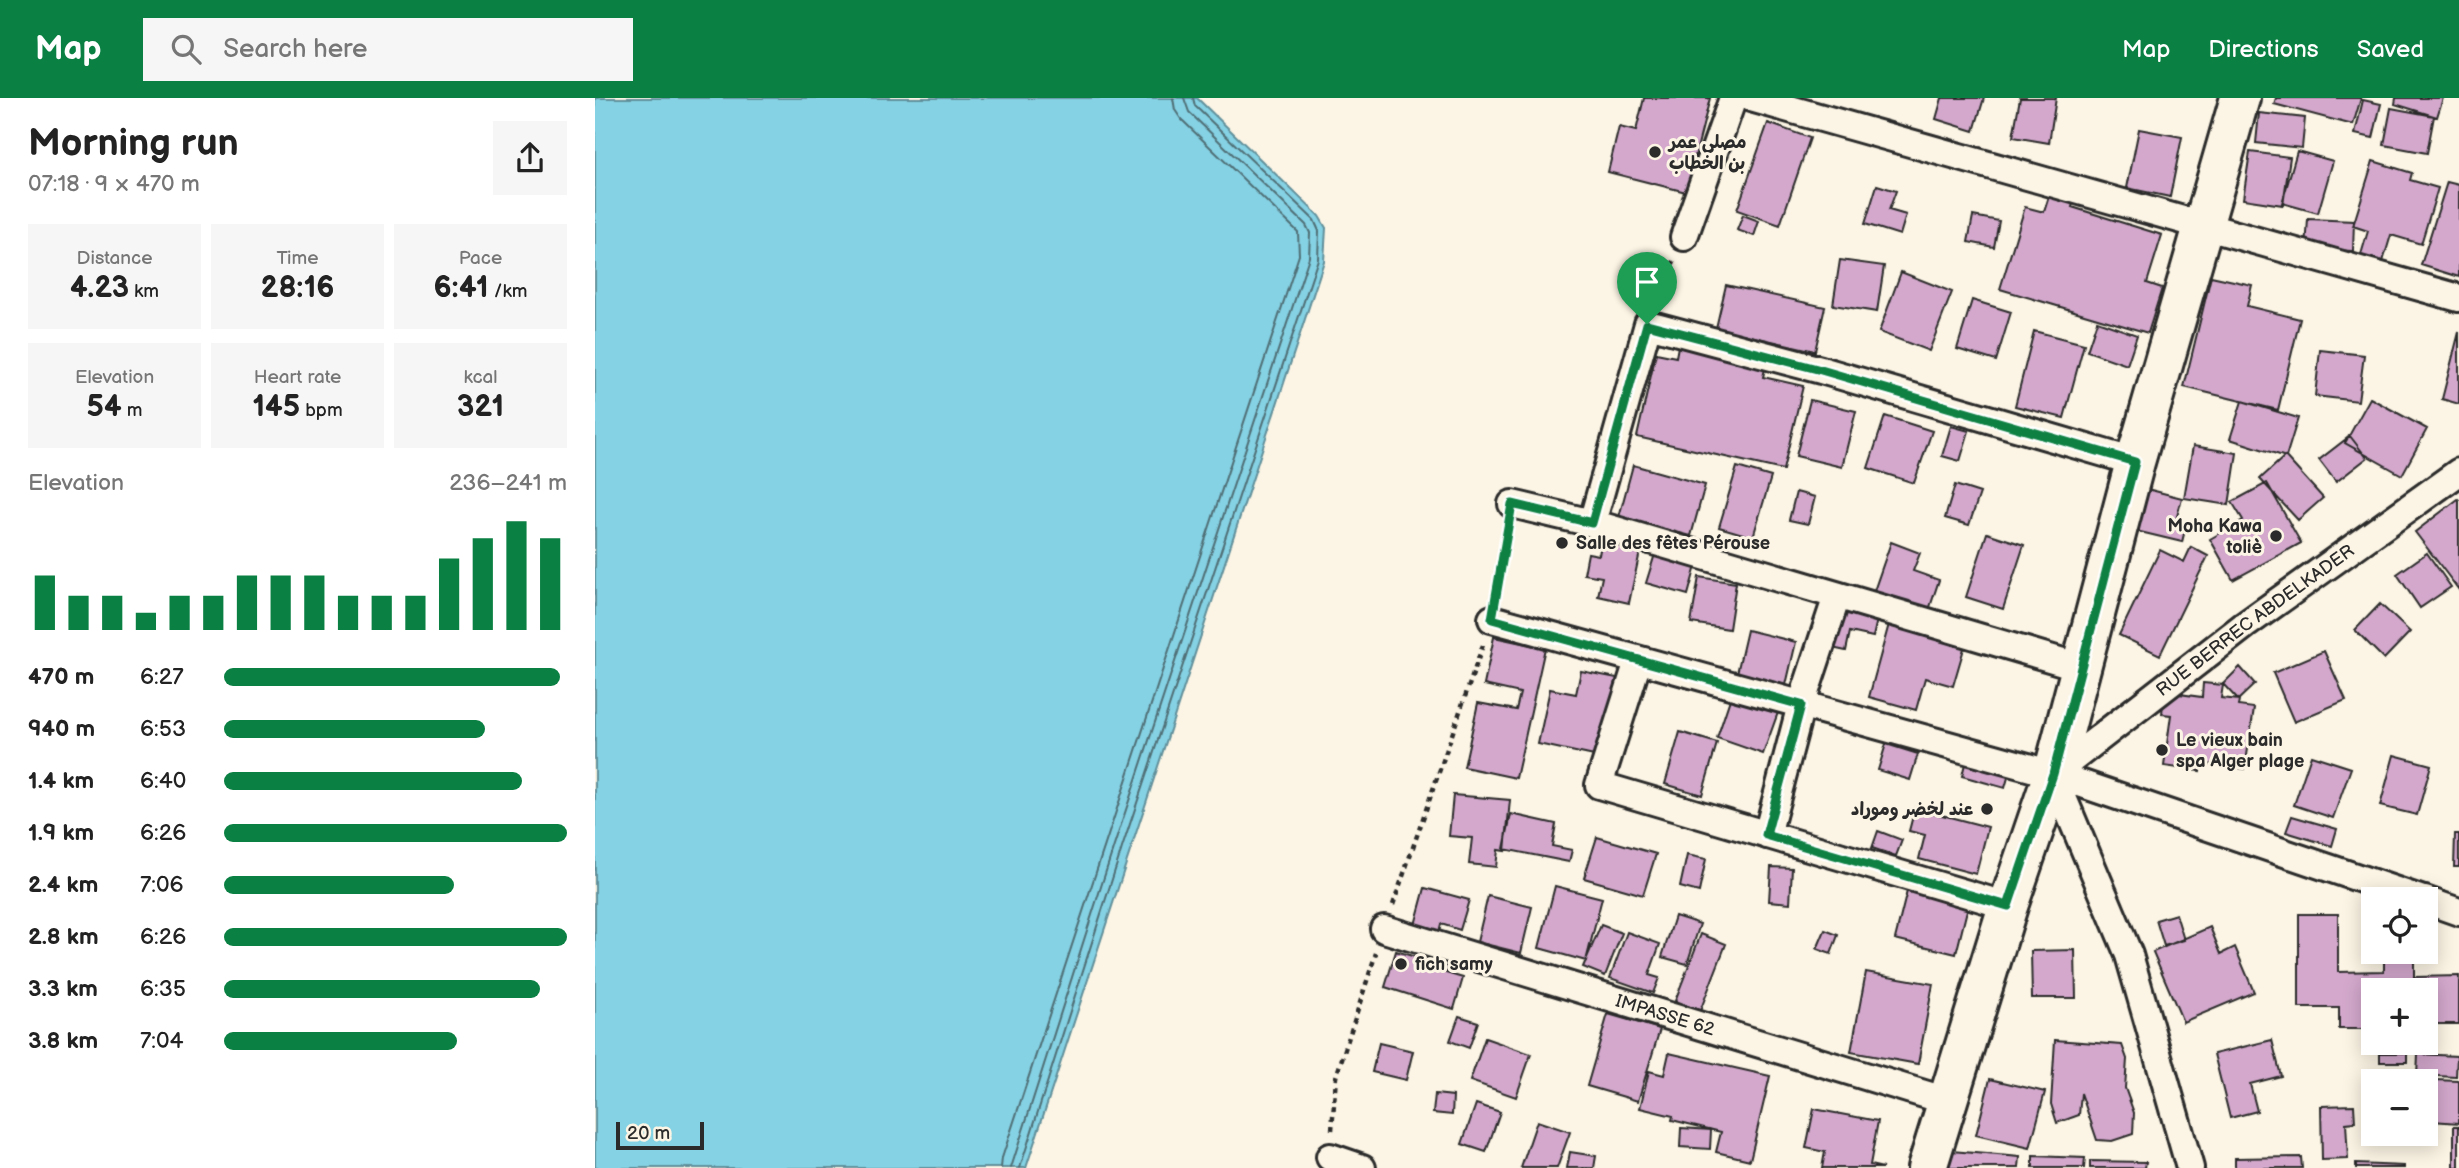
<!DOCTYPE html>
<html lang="en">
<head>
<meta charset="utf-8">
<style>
  :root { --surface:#fff; --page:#f6f6f6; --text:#222; --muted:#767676; --accent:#0b8043 }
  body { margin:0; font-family:"Balsamiq Sans","Playpen Sans Arabic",sans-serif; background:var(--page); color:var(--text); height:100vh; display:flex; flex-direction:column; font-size:26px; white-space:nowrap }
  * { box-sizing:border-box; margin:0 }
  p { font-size:23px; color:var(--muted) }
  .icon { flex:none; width:38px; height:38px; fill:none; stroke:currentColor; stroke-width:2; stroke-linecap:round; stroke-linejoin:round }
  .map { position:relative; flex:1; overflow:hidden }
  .panel { display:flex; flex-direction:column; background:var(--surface); width:595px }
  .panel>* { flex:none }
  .fabs { position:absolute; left:1766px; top:789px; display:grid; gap:14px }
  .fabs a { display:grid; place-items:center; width:77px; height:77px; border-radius:0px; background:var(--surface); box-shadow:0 4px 18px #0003; font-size:35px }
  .scale { position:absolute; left:21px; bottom:18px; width:88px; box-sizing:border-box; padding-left:7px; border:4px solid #2b2b2b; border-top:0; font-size:19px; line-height:24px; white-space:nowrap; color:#2b2b2b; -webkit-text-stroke:5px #fcf5e5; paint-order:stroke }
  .pin { position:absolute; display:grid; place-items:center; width:60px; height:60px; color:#fff; margin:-72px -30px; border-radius:50% 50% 50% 0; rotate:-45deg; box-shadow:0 0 7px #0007 }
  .pin .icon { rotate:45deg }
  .round { display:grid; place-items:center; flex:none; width:74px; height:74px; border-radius:0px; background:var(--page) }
  .head { display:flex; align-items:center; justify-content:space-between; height:119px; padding:0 28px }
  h1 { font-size:38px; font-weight:700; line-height:52px }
  .figures { display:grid; grid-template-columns:repeat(3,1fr); gap:10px; height:119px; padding:7px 28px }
  .figures div { display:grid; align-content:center; border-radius:0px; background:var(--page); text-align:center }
  .figures b { font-size:30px; font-weight:700 }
  .figures small { font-size:19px; font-weight:400 }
  .figures p { font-size:19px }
  .chart { height:196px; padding:14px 28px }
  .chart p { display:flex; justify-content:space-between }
  .chart svg { width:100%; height:126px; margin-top:7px; stroke:var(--accent); stroke-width:6 }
  ul { padding:0 28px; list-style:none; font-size:23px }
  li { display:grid; grid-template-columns:112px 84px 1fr; align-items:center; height:52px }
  li i { height:18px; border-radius:9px; background:var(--accent) }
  header { display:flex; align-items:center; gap:42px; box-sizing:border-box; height:98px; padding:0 35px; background:var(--accent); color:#fff }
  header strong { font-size:33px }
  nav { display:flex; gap:38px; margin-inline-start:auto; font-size:24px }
  .search { width:490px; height:63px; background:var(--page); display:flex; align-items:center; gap:18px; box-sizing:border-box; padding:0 24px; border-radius:0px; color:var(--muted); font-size:26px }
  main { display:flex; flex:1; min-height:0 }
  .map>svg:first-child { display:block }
</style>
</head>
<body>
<header>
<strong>Map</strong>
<div class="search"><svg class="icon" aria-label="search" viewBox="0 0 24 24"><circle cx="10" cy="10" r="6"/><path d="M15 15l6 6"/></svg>Search here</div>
<nav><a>Map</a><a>Directions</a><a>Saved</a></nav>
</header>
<main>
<section class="panel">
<div class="head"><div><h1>Morning run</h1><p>07:18 · 9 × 470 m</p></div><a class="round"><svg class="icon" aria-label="share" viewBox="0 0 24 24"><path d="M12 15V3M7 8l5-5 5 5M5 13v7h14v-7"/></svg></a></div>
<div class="figures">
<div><p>Distance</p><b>4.23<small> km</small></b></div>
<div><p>Time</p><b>28:16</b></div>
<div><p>Pace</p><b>6:41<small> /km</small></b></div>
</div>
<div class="figures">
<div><p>Elevation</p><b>54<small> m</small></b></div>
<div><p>Heart rate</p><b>145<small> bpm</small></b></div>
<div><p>kcal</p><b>321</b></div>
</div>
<div class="chart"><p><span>Elevation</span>236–241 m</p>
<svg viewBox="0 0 160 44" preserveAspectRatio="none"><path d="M5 44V25M15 44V32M25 44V32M35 44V38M45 44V32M55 44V32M65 44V25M75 44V25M85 44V25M95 44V32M105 44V32M115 44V32M125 44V19M135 44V12M145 44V6M155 44V12"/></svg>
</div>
<ul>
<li><b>470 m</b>6:27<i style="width:98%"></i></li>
<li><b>940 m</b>6:53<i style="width:76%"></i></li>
<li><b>1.4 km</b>6:40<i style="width:87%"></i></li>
<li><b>1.9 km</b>6:26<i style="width:100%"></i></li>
<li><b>2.4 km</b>7:06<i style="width:67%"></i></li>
<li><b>2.8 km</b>6:26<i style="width:100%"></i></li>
<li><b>3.3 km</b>6:35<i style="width:92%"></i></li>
<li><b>3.8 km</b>7:04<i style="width:68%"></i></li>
</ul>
</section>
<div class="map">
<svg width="1864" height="1070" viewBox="0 0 1864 1070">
  <rect width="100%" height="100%" fill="#fcf5e5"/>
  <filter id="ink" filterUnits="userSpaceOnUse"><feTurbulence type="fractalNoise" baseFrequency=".0143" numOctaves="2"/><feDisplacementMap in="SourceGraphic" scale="14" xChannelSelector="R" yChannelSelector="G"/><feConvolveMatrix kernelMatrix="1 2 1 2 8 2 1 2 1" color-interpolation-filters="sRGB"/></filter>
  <g filter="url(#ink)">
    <!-- water -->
    <path fill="#85d2e4" stroke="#618f9a" stroke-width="2" d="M0,0h602l122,118 7,12 -2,33 -298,907h-431z"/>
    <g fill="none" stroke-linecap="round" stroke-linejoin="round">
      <!-- shore -->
      <path stroke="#4f6e75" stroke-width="2" d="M406,1070l1,-10 297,-903 -1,-23 -117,-113 -6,-9 -2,-12
        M416,1070l103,-322 195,-589 1,-24 -4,-8 -117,-113 -5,-14
        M425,1070l102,-320 196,-589 1,-28 -5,-11 -119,-114 -2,-8"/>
    </g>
    <!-- building -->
    <path fill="#d3a8cc" stroke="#2b2b2b" stroke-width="2" d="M1049,0h66l-24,94 -78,-20 11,-45 17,4z
      M1347,0h42l-10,33 -38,-12z
      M1425,0h36l-7,45 -36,-6z
      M1681,0h85l-8,27 -79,-21z
      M1801,0h47l-6,19 -42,-13z
      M1768,2l18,4 -8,34 -18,-4z
      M1796,10l43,8 -7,37 -43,-8z
      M1664,15l46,5 -3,30 -46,-5z
      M1173,25l42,15 -30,87 -43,-15z
      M1544,31l43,8 -12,60 -43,-9z
      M1702,53l36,10 -15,52 -36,-10z
      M1655,54l40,5 -7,48 -40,-6z
      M1778,63l39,12 -2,7 28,8 -17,56 -30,-9 -9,30 -22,-7 8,-27 -15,-5z
      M1852,84l12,3v92l-38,-12z
      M1282,87l19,6 -7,19 17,5 -6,20 -35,-11z
      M1455,95l24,8 -2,6 90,28 -15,48 15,5 -14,45 -148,-44 25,-82 19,5z
      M1148,117l16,6 -5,15 -17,-6z
      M1378,118l26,5 -5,26 -26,-5z
      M1713,121l46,2 -1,30 -47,-2z
      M1245,162l44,6 -7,46 -44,-7z
      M1306,174l51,20 -23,59 -50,-19z
      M1616,178l41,9 -5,21 53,13 -22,91 -94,-23z
      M1131,187l99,22 -10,44 -99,-23z
      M1377,202l39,12 -15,49 -39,-12z
      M1502,223l40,14 -10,30 -40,-14z
      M1439,233l50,13 -20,74 -49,-12z
      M1864,234v72l-17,-5z
      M1084,243l88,20 -4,16 40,9 -20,84 -146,-33 19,-84 20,4z
      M1725,252l44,5 -6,46 -43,-5z
      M1775,300l57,31 -25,46 -57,-32z
      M1215,302l46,11 -14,56 -46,-11z
      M1647,303l56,17 -12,39 -56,-18z
      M1290,318l47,15 -18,52 -46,-15z
      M1356,328l18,5 -9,30 -18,-5z
      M1755,338l17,22 -31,24 -17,-22z
      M1598,348l44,7 -8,52 -45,-7z
      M1690,358l38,42 -25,22 -38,-41z
      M1038,367l72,20 -14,51 -72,-19z
      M1142,369l34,10 -18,60 -34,-10z
      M1672,385l34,60 -68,37 -23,-41 33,-19 -11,-18z
      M1360,387l25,8 -11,32 -24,-7z
      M1552,391l35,9 -6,22 11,2 -5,20 -46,-11z
      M1201,394l19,5 -7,27 -19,-4z
      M1863,401l1,1v90l-44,-58z
      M1392,435l37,12 -21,64 -37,-12z
      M1007,441l39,8 -12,56 -31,-7 4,-19 -18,-3 4,-21 11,2z
      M1296,444l29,11 -7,18 26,9 -11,33 -55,-19z
      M1596,449l17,9 -48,99 -41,-20 41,-85 24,12z
      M1832,455l24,34 -31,21 -23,-34z
      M1060,456l41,12 -8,29 -42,-12z
      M1104,479l37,6 -7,46 -38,-6z
      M1785,506l30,28 -26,27 -29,-29z
      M1246,509l37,8 -5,22 -23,-5 -4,19 -14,-3z
      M1294,526l76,21 -12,41 -28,-8 -9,32 -47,-13z
      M1152,532l49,12 -10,43 -49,-12z
      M899,539l51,11 -29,130 -52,-11 14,-64 38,7 4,-17 -36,-8z
      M1729,553l22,49 -52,22 -21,-49z
      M1645,569l15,17 -17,16 -15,-16z
      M986,573l36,7 -18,79 -61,-13 12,-55 26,5z
      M1608,585l20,2 -2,13 18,2 -1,6 16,2 -9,61 -44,-6 -1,8 -36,-5 7,-51 -9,-1 2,-22 38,5z
      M1139,589l47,17 -18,50 -46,-16z
      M1085,634l37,11 -15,52 -37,-11z
      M1291,646l32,10 -8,26 -32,-10z
      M1372,657l44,12 -6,21 -43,-12z
      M1716,657l40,13 -18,50 -39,-13z
      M1799,657l37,10 -14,50 -37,-9z
      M858,697l57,5 -5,51 -7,-1 -2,17 -27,-3 3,-26 -23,-2z
      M1320,710l73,19 -12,47 -57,-15 6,-24 -16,-4z
      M916,716l45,10 -4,22 20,4 -3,12 -65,-13z
      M1697,718l45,13 -5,17 -46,-14z
      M1283,733l24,9 -6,16 -24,-8z
      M1860,736h4v33h-5z
      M1002,739l59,17 -13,41 -59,-17z
      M1092,757l19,4 -7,33 -19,-5z
      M1176,769l21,1 -2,35 -21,-2z
      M1314,785l61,15 -14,56 -61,-15z
      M960,788l47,12 -16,63 -47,-13z
      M830,790l44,12 -9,30 -19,-6 -2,8 -24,-7z
      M893,798l44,11 -11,46 -44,-11z
      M1581,816l8,26 -20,6 -8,-26z
      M1704,816h39v58l46,-1v-19h30v25l45,-1v48h-34v-34h-52v39h-34v-21h-40z
      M1080,818l25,8 -13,40 -25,-7z
      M1006,827l21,8 -17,43 -22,-9z
      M1615,829l11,27 14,-7 19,45 -71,30 -30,-70z
      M1230,832l13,5 -7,19 -14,-5z
      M1032,834l33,12 -11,31 10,3 -6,15 -43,-15z
      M1106,836l25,10 -26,67 -25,-10z
      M1480,852l1,48h-44l-1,-47z
      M801,853l52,16 -2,6 17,5 -9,31 -69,-22z
      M1271,874l67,12 -15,80 -67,-12z
      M1013,916l52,15 -22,72 -51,-15z
      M864,918l19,6 -9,26 -19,-7z
      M890,940l46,16 -15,43 -46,-16z
      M1460,942l67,5 5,14 -2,29 9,25 -1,21 -21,7 -15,-1 -16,-47 -2,22 -22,8 -6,-19z
      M1677,942l9,36 -31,8 7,27 -27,7 -16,-64z
      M784,945l34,8 -7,29 -34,-8z
      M1074,955l101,23 -20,84 -34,-8 5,-20 -49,-12 1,-4 -33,-8 9,-37 15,4z
      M1785,955h27v9h-27z
      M1823,956l39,2 -1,21 -39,-2z
      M1395,981l55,13 -15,56 -54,-13z
      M1839,982l25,1v42l-27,-2z
      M840,996l18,2 -1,19 -19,-2z
      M881,1006l24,8 -14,40 -24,-8z
      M1759,1007l1,17 -9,1 2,36 -26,1 -1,-54z
      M1219,1011l64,12 -8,44 13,3h-61l3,-16 -19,-4z
      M942,1023l33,11 -13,36h-36z
      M1859,1028h5v42h-5z
      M1086,1030l30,2 -1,19 -30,-2z
      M1345,1052l80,7 -1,11h-81z
      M975,1054l26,4 -2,12h-27z
      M1438,1058l52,2 -1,10h-51z
      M1706,1059l1,11h-67v-10z
      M1495,1063l56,1 -1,6h-55z
      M1761,1066l48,2v2h-48z"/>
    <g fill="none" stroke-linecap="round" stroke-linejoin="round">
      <!-- street casing -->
      <g stroke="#2b2b2b" stroke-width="32">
        <g id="street">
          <path d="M1156,0l708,200"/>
          <path d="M1089,139l49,-139"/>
          <path d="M917,406l80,19"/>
          <path d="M897,521l561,155 370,126"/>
          <path d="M1043,563l-39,124 409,121"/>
          <path d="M1485,569l-488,-144 56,-199 173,46 314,92"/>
          <path id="s1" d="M1458,676l192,-149 214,-153"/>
          <path d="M1458,676l76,181 61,213"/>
          <path d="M1172,737l34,-130 36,-109"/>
          <path d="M1830,802l34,12"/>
          <path id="s2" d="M789,831l563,172"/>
          <path d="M735,1059l32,11"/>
        </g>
      </g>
      <!-- secondary casing -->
      <g stroke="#2b2b2b" stroke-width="44">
        <path id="secondary" d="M1332,1070l81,-262 45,-132 82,-312 105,-364"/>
      </g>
      <!-- path -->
      <path stroke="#2b2b2b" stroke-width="4.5" stroke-dasharray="5 5" stroke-linecap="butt" d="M1062,203l17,-40
        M901,495l12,-64
        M798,807l91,-263
        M737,1032l4,-53 40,-124"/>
      <!-- street -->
      <use href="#street" stroke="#fcf5e5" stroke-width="26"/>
      <!-- secondary -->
      <use href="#secondary" stroke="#fcf5e5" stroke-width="38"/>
    </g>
  </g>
  <g fill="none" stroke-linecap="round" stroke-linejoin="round" filter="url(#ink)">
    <!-- route casing -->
    <g stroke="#fff" stroke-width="14">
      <path id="route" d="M1052,226l174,46 314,92 -82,312 -45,132 -242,-71 35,-130 -309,-86 20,-115 80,19z"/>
    </g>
    <!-- route -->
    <use href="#route" stroke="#0b8043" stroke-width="9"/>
  </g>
  <!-- markers -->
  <g fill="#2b2b2b" stroke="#fcf5e5" stroke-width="2.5">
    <circle cx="1060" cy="54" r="7"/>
    <circle cx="1681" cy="438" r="7"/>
    <circle cx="967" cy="445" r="7"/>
    <circle cx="1567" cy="652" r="7"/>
    <circle cx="1392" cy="711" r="7"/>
    <circle cx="806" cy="866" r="7"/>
  </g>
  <g text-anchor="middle" stroke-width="6" stroke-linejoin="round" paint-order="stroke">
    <!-- poi labels -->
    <g font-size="18" font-weight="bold" fill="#2b2b2b" stroke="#fcf5e5" text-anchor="start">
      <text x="1074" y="50">مصلى عمر<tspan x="1074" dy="21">بن الخطاب</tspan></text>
      <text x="1667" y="434" text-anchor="end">Moha Kawa<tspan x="1667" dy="21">toliè</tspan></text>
      <text x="981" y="451">Salle des fêtes Pérouse</text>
      <text x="1581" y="648">Le vieux bain<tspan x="1581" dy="21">spa Alger plage</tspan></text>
      <text x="1378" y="717" text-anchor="end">عند لخضر وموراد</text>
      <text x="820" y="872">fich samy</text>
    </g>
    <!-- street labels -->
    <g font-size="18" fill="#2b2b2b" stroke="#fcf5e5">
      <text dy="6" stroke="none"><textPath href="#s1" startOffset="254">RUE BERREC ABDELKADER</textPath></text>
      <text dy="6" stroke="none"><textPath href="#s2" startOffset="294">IMPASSE 62</textPath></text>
    </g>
  </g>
</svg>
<div class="fabs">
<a><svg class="icon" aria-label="locate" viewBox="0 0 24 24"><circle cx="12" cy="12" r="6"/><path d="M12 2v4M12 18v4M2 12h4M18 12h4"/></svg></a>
<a>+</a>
<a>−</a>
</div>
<div class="scale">20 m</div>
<div class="pin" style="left:1052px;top:226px;background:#1e9e55"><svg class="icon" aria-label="arrive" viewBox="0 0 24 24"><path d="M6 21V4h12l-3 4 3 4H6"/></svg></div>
</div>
</main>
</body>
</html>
